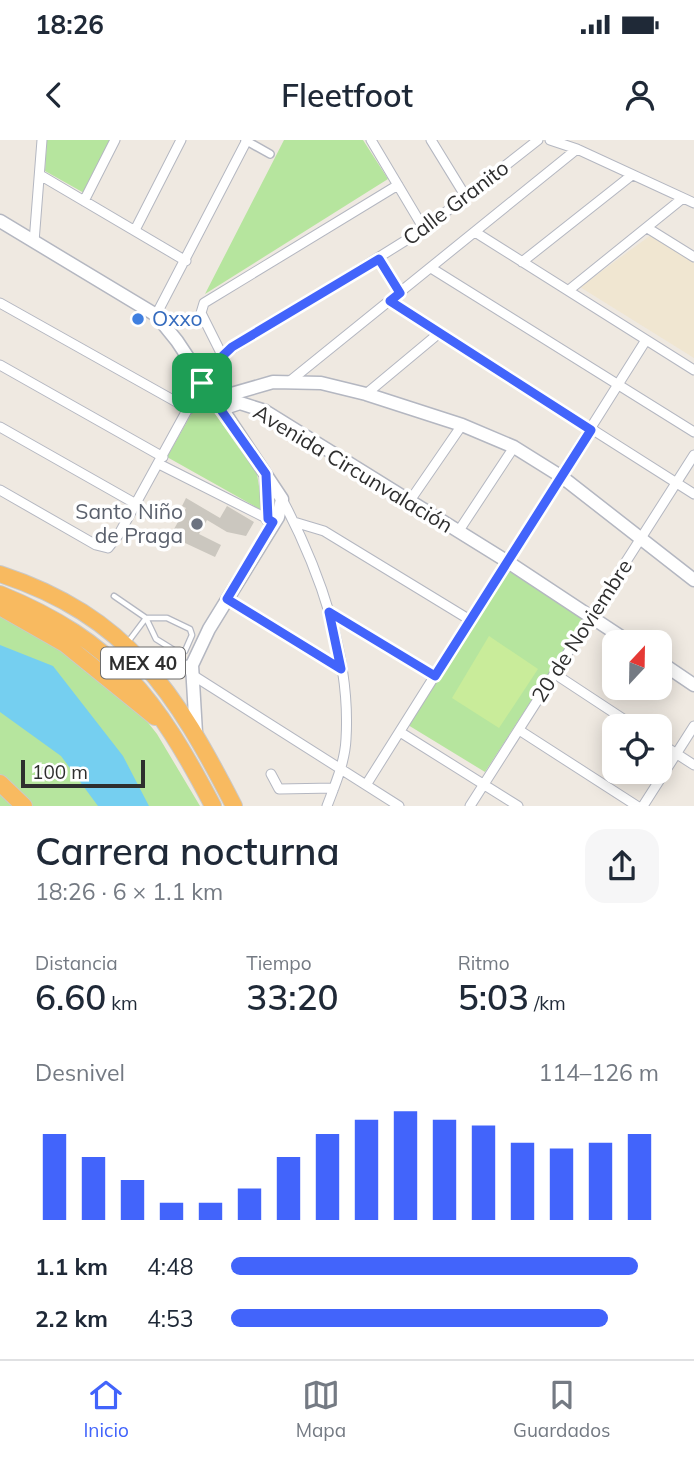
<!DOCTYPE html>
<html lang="es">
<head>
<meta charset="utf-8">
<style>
  :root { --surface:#fff; --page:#f6f6f7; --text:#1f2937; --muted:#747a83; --line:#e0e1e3; --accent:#4264fb }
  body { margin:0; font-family:Mulish,sans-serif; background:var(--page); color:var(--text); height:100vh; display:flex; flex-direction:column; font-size:26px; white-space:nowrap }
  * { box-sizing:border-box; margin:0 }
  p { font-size:23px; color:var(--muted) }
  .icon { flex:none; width:38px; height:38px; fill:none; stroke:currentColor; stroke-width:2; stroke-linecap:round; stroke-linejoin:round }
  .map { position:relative; height:666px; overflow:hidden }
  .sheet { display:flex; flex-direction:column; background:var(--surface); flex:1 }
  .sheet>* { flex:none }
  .needle { width:46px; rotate:22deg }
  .buttons { position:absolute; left:602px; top:490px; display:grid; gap:14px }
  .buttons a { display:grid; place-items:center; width:70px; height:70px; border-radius:14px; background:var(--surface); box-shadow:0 4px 18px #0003; font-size:35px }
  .scale { position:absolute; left:21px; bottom:18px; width:124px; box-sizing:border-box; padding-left:7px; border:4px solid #2e2e2e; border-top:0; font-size:19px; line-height:24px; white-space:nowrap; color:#2e2e2e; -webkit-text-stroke:5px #fff; paint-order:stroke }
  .pin { position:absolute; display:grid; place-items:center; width:60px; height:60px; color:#fff; margin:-30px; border-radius:14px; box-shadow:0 4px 10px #0006 }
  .round { display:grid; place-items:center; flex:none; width:74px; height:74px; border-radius:21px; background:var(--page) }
  .headline { display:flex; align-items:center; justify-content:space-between; height:119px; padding:0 35px }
  h1 { font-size:38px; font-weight:600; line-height:52px }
  .metrics { display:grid; grid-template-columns:repeat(3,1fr); gap:10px; height:119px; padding:7px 35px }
  .metrics div { display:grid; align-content:center }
  .metrics b { font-size:35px; font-weight:600 }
  .metrics small { font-size:19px; font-weight:400 }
  .metrics p { font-size:19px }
  .chart { height:196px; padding:14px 35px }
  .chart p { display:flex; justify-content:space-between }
  .chart svg { width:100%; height:126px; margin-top:7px; stroke:var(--accent); stroke-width:6 }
  ul { padding:0 35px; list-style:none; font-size:23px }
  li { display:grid; grid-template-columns:112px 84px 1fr; align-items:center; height:52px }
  li i { height:18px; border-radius:9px; background:var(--accent) }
  .status { display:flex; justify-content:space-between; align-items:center; height:49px; padding:0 35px; background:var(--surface); direction:ltr }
  .status svg { height:19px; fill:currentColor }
  header { display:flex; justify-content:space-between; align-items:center; height:91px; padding:0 35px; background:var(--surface); font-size:32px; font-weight:600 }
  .tab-bar { display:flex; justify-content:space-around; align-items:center; height:98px; border-top:2px solid var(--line); background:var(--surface); font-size:19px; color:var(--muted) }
  .tab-bar a { display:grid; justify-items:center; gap:4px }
  .tab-bar .active { color:var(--accent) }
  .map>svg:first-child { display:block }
</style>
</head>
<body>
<div class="status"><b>18:26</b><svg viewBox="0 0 49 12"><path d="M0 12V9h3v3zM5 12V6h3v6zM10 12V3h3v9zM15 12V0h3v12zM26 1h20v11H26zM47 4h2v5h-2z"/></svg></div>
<header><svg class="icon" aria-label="back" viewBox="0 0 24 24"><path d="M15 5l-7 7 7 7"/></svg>Fleetfoot<svg class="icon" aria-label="person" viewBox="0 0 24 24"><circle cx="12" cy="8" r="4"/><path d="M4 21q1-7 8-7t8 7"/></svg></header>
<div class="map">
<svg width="694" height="666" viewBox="0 0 694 666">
  <rect width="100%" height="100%" fill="#efe9e1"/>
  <!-- education -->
  <path fill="#f0e6d1" d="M651,95l43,28v95l-114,-71z"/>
  <!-- green -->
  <path fill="#b6e59e" d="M47,0h63l-26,53 -39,-22z
    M284,0h79l25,39 -183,115z
    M202,255l55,79 6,37 -96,-54z
    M508,429l77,49 -100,154 -77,-47z
    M0,472l44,19 98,84 15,19 43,72h-200z"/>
  <!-- pitch -->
  <path fill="#c9ec9a" d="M489,496l49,33 -39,59 -47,-30z"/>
  <!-- water -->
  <path fill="#75cff0" d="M0,505l53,21 70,90 26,50h-51l-37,-50 -61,-44z"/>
  <!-- building -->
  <path fill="#cbc7bf" d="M186,358l34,20 7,-12 27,16 -8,14 -19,-4 -20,-12 -8,14 22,11 -6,12 -45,-21 16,-28 -4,-2z"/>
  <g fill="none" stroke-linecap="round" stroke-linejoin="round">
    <!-- service casing -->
    <g stroke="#b4b7c1" stroke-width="7">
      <path id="service" d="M114,456l32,22 -18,24
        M146,478h21l23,11 2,6 -7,16 -8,1 -21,-13z"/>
    </g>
    <!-- pedestrian casing -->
    <g stroke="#b4b7c1" stroke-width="10">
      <path id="pedestrian" d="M245,0l25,14"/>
    </g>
    <!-- minor casing -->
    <g stroke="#b4b7c1" stroke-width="11">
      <path id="minor" d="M371,0l53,89
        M431,0l35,57
        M550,0l27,9 117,54
        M40,35l146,86
        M84,61l31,-61
        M649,89l45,28
        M135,90l46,-90
        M475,92l219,138
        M34,102l8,-102
        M379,119l21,34
        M522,122l110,-87
        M431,128l263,164
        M569,150l114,-92
        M390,161l304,193
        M0,163l189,106
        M156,175l91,-175
        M222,215l-21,-42 3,-10 194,-118
        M0,225l163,92
        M290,241l287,-232
        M366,254l72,-60
        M0,287l136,77
        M159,324l111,56
        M0,350l96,55 12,3 11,-14 83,-151 20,-28 202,-126 114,-89
        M282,359c38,72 69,159 64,240 -1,23 -11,46 -19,67
        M409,362l53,-77
        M294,382l30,9 146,89
        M458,392l56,-85
        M227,459l114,70
        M329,472l106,64
        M191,534l208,132
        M555,534l79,52
        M519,590l118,76
        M400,592l118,74
        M660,603l34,22
        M271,634l8,15 55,-1
        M366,645l280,-445
        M470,666l224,-351
        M643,666l51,-80"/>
    </g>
    <!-- tertiary casing -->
    <g stroke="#b4b7c1" stroke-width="15">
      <path id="tertiary" d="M0,81l156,94 21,26 105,158 -4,18 -69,112 -17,36 4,68
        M214,259l59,-17 48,1 45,11 96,31 52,22 48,30 132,103
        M222,269l18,-6 25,8 243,151 121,80
        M266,335l2,44
        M141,520l37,11 14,-6
        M660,522l34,23"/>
    </g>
    <!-- trunk casing -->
    <g stroke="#c9c9c9" stroke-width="18">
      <path id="trunk" d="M0,434c128,42 176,119 234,232
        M0,454c115,47 157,105 213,212
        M0,467l65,37 90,73
        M0,643l24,23"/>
    </g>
    <!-- service -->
    <use href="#service" stroke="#fff" stroke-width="4.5"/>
    <!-- pedestrian -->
    <use href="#pedestrian" stroke="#fff" stroke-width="7"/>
    <!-- minor -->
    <use href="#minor" stroke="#fff" stroke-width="9"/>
    <!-- tertiary -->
    <use href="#tertiary" stroke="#fff" stroke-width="12"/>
    <!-- trunk -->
    <use href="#trunk" stroke="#f8ba60" stroke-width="16"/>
  </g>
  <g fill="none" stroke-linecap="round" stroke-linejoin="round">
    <!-- route casing -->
    <g stroke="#fff" stroke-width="14">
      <path id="route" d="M379,119l21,34 -10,8 201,129 -156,246 -106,-64 12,57 -114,-70 46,-77 -5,-3 -2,-45 -64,-91 11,-18 19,-18z"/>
    </g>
    <!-- route -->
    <use href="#route" stroke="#4264fb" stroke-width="9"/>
  </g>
  <!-- markers -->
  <circle fill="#3f7fe0" stroke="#fff" stroke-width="2.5" cx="138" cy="179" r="7"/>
  <circle fill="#6b7280" stroke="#fff" stroke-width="2.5" cx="197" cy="384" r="7"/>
  <g text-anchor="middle" stroke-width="7" stroke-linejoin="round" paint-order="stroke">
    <!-- shield labels -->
    <rect fill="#fff" stroke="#6d6d6d" stroke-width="2" x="101" y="507.5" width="84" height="31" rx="5"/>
    <g font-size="19" font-weight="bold" fill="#2e2e2e">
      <text x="143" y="530">MEX 40</text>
    </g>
    <!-- street labels -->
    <g font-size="21" fill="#2e2e2e" stroke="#fff">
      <text transform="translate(456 63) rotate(-37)" y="7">Calle Granito</text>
      <text transform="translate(353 329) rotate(31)" y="7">Avenida Circunvalación</text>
      <text transform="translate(582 491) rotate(-57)" y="7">20 de Noviembre</text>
    </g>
    <!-- shop labels -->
    <g font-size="21" fill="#366cbe" stroke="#fff" text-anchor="start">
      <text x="152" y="186">Oxxo</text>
    </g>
    <!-- worship labels -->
    <g font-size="21" fill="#5b616d" stroke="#fff" text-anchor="end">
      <text x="183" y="379">Santo Niño<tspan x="183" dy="24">de Praga</tspan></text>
    </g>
  </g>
</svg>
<div class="buttons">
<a><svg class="needle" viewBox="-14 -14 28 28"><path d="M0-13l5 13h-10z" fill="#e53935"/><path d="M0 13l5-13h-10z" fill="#747a83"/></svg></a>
<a><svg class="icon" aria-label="locate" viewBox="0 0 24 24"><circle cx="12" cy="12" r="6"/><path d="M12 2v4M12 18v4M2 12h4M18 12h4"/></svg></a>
</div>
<div class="scale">100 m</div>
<div class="pin" style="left:202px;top:243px;background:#1e9e55"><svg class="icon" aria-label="arrive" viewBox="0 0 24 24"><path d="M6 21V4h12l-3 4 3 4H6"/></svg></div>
</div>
<section class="sheet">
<div class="headline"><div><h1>Carrera nocturna</h1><p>18:26 · 6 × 1.1 km</p></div><a class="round"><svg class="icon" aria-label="share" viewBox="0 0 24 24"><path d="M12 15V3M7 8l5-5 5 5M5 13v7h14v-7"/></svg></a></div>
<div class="metrics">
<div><p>Distancia</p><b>6.60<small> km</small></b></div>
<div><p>Tiempo</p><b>33:20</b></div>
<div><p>Ritmo</p><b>5:03<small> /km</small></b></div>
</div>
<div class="chart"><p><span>Desnivel</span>114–126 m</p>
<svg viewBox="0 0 160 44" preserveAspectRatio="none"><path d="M5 44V14M15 44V22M25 44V30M35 44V38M45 44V38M55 44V33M65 44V22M75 44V14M85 44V9M95 44V6M105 44V9M115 44V11M125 44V17M135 44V19M145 44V17M155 44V14"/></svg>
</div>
<ul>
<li><b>1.1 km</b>4:48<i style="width:95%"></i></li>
<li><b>2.2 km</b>4:53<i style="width:88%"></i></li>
</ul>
</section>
<nav class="tab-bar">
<a class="active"><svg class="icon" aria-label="home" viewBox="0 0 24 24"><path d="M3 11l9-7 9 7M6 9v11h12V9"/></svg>Inicio</a>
<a><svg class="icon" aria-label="map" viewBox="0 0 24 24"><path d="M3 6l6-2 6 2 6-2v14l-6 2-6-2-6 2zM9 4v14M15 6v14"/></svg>Mapa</a>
<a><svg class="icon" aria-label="saved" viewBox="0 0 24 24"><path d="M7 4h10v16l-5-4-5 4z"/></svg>Guardados</a>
</nav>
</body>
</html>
